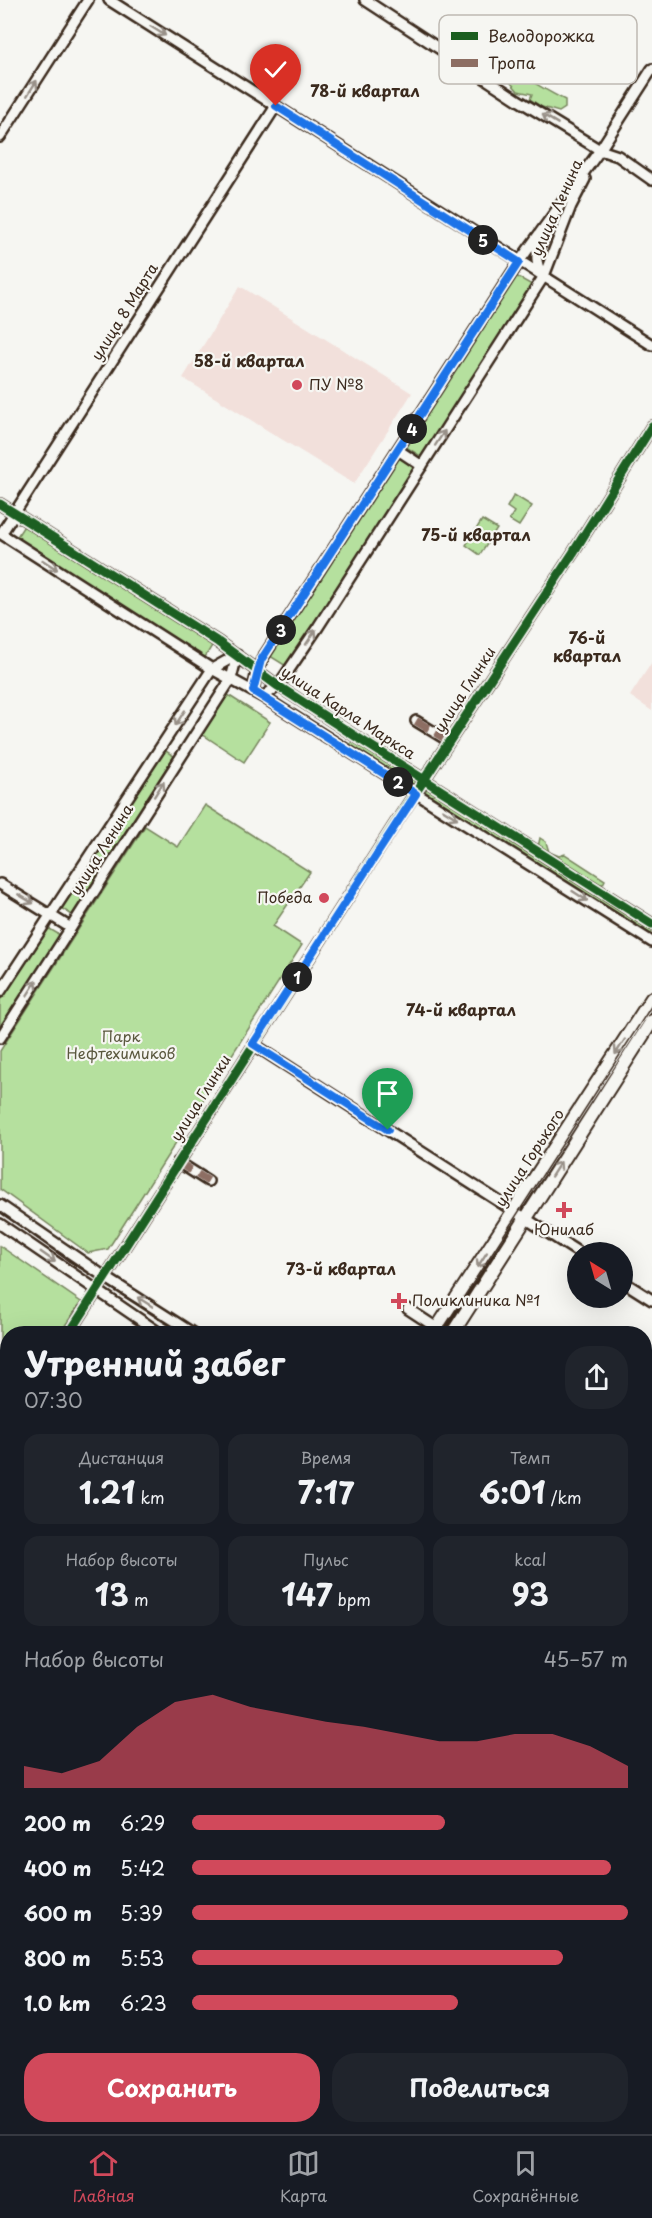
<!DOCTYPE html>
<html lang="ru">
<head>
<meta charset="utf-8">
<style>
  :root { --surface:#171b24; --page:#20242c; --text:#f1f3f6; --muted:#9ea1a6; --line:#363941; --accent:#d1495b }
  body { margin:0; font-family:"Playpen Sans",sans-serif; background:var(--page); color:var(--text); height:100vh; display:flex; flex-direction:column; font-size:22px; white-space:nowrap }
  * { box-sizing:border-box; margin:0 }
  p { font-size:20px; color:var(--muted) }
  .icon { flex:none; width:33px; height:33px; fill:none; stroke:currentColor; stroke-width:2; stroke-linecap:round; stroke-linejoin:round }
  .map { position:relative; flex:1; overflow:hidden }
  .sheet { position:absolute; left:0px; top:1326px; width:652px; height:808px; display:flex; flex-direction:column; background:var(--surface); border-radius:24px 24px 0 0; box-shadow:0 6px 24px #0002 }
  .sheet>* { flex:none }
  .needle { width:39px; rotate:323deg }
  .fabs { position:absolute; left:567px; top:1242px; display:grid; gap:12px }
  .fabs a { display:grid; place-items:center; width:66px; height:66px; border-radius:50%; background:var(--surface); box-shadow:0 6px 24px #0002; font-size:30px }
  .pin { position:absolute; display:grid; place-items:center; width:51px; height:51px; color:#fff; margin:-62px -26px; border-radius:50% 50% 50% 0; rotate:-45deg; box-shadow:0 0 6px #0007 }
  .pin .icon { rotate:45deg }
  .km { position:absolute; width:30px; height:30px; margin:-15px; border-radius:50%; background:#222; color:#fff; font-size:16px; line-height:30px; text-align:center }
  .round { display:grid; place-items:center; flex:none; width:63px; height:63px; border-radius:24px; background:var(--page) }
  .overview { display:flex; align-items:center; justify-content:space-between; height:102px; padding:0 24px }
  h1 { font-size:33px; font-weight:700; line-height:45px }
  .stats { display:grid; grid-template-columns:repeat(3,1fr); gap:9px; height:102px; padding:6px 24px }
  .stats div { display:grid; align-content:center; border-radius:15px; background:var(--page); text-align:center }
  .stats b { font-size:30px; font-weight:700 }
  .stats small { font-size:16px; font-weight:400 }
  .stats p { font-size:16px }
  .chart { height:168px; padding:12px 24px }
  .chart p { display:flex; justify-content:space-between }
  .chart svg { width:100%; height:108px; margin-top:6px; fill:var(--accent); opacity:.7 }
  .cta { display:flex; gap:12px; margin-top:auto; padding:12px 24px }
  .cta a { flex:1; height:69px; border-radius:24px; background:var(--accent); color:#fff; font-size:24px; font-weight:700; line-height:69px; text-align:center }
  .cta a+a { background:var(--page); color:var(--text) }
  ul { padding:0 24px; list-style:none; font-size:20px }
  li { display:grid; grid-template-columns:96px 72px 1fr; align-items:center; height:45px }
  li i { height:15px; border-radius:8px; background:var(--accent) }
  .tabs { display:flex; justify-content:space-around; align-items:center; height:84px; border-top:2px solid var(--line); background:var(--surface); font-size:16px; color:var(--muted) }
  .tabs a { display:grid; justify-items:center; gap:3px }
  .tabs .selected { color:var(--accent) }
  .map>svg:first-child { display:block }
</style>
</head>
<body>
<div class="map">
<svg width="652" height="2134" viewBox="0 0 652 2134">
  <rect width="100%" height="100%" fill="#f6f6f2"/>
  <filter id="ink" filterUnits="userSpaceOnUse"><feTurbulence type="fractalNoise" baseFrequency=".0167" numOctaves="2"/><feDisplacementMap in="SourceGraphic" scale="12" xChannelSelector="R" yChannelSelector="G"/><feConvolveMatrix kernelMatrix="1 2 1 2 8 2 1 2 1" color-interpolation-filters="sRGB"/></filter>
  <g filter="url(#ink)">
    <!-- built -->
    <path fill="#f2e0db" d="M240,286l172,107 -58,91 -171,-106z
      M652,662v49l-22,-15z
      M645,1395l7,5v45l-7,10z
      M8,1470v176h-1l-7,-5v-161z
      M7,2053l1,74h177l1,7h-186v-69z"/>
    <!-- green -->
    <path fill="#b5e09e" stroke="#78855e" stroke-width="1.5" d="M479,48c30,19 56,37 86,52v8l-6,4 -17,-5 -12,-8 2,-5 -14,-3 -13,-15 -6,2 -33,-21 1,-3z
      M516,276l16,9 -110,172 -16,-10z
      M399,458l15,10 -128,198 -16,-10z
      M514,495l18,11 -13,20 -10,-6 5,-8 -7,-5z
      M482,520l15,9 -17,26 -14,-10z
      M25,524l188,120 -9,15 -188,-121z
      M228,695l42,27 -26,40 -42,-28z
      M352,741l65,41 -2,4 -65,-41z
      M164,750l10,6 -102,159 -11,-7z
      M427,788l225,143v7l-227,-146z
      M205,805l105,67 -37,54 29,19 -194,304 -20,4 -88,-64v-138l145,-225 33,21z
      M540,838l6,4 3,10 10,4 6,-2 40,26 -2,4h-8l-57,-37z
      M48,928l12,7 -60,94v-29z
      M0,1246l81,56 -21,31 -52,1 -1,79 -7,12z
      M271,2127h59l-1,7h-62z
      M343,2127h54l-1,7h-38z"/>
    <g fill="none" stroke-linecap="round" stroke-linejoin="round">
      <!-- minor casing -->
      <g stroke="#3b2a1e" stroke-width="14">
        <path id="minor" d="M109,0l543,345
          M365,0l153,100 82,50 18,6 34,24
          M0,137l88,-137
          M542,274c-9,-15 -5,-24 3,-40
          M398,450l24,16
          M0,504l218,138 60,44 77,50 297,188
          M0,533l212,136 51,28 389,245
          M1,534l275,-428
          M253,691l4,-21 7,-14 255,-394 81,-112 52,-81
          M263,697l15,-11 40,-59 226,-351 27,-70 14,-27
          M416,721l33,20
          M0,884l71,44
          M0,992l212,-323 25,-14
          M0,1038l231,-359 6,-24
          M253,1044l325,208
          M178,1162l30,19
          M0,1205l105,72 89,57
          M0,1224l161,110
          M622,1281l30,19
          M408,1309l29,19
          M69,1334l324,-507 180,-274 79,-127
          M0,1441l8,-12
          M645,1635l7,5
          M0,1786l8,4
          M0,1804l8,4
          M645,1870l7,-11
          M503,2127l10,7
          M539,2127l11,7"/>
      </g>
      <!-- major casing -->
      <g stroke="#3b2a1e" stroke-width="16">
        <path id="major" d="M433,1334l219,-336
          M452,1334l200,-313
          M0,2010l8,-11
          M0,2038l8,-12"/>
      </g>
      <!-- minor -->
      <use href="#minor" stroke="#f6f6f2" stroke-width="9"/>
      <!-- major -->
      <use href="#major" stroke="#f6f6f2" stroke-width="12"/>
      <!-- tram -->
      <path stroke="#3b2a1e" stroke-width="1.5" d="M0,1212l67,48 119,74
        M440,1334l212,-329"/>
      <!-- quiet -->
      <path stroke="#8d6e63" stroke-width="8" stroke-dasharray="15 8" stroke-linecap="butt" d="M416,721l33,20
        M178,1162l30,19"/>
      <!-- cycleway casing -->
      <g stroke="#f6f6f2" stroke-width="13">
        <path id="cycleway" d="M0,504l218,138 60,44 77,50 297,188
          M69,1334l324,-507 180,-274 79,-127"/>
      </g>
      <!-- cycleway -->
      <use href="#cycleway" stroke="#1b5e20" stroke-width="9"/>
    </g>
    <!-- one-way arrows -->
    <defs><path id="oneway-shaft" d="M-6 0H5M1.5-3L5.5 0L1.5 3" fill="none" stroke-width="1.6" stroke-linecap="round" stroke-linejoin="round" transform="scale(1.5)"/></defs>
    <g stroke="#989088">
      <use href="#oneway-shaft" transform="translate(158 31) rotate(32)"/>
      <use href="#oneway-shaft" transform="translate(32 88) rotate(-58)"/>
      <use href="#oneway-shaft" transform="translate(550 119) rotate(-149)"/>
      <use href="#oneway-shaft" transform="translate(440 438) rotate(-57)"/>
      <use href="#oneway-shaft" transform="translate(50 565) rotate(33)"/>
      <use href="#oneway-shaft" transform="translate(311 637) rotate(-56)"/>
      <use href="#oneway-shaft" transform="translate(180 718) rotate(123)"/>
      <use href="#oneway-shaft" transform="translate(159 789) rotate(-57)"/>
      <use href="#oneway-shaft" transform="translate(450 814) rotate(32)"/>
      <use href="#oneway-shaft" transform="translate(580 896) rotate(33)"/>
      <use href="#oneway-shaft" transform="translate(26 899) rotate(31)"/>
      <use href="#oneway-shaft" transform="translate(32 988) rotate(-57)"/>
      <use href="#oneway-shaft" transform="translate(620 1047) rotate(123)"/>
      <use href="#oneway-shaft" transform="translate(556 1169) rotate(-57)"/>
      <use href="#oneway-shaft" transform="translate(48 1257) rotate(35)"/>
      <use href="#oneway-shaft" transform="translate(482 1260) rotate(123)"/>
      <use href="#oneway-shaft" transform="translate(145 1302) rotate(-148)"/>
    </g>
  </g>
  <g fill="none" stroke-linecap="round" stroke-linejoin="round" filter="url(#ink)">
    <!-- route casing -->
    <g stroke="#fff" stroke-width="12">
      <path id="route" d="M276,106l243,156 -258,398 -8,31 163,103 -163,250 135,86"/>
    </g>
    <!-- route -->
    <use href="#route" stroke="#1a73e8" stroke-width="8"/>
  </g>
  <!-- markers -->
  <g fill="#d1495b" stroke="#f6f6f2" stroke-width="2">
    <circle cx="297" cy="385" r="6"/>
    <circle cx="324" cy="898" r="6"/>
    <path d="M561 1201h6v6h6v6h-6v6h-6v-6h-6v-6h6z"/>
    <path d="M396 1292h6v6h6v6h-6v6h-6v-6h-6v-6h6z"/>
  </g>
  <g text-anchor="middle" stroke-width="4.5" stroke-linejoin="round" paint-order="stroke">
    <!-- street labels -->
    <g font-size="15" fill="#3b2a1e" stroke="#f6f6f2">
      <text transform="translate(557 208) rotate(-66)" y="5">улица Ленина</text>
      <text transform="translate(125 312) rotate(-58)" y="5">улица 8 Марта</text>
      <text transform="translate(465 690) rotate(-57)" y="5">улица Глинки</text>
      <text transform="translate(348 713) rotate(33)" y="5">улица Карла Маркса</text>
      <text transform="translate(102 850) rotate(-58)" y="5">улица Ленина</text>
      <text transform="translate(201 1098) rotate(-58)" y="5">улица Глинки</text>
      <text transform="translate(530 1158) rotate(-57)" y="5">улица Горького</text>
    </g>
    <!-- poi labels -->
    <g font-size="15" fill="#3b2a1e" stroke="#f6f6f2" text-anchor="start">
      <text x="309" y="390">ПУ №8</text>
      <text x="312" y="903" text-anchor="end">Победа</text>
      <text x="564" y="1235" text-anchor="middle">Юнилаб</text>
      <text x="412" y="1306">Поликлиника №1</text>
    </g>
    <!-- park labels -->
    <g font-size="15" fill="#5a583e" stroke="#f6f6f2">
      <text x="121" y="1042">Парк<tspan x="121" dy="17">Нефтехимиков</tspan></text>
    </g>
    <!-- neighbourhood labels -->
    <g font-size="16" font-weight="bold" fill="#3b2a1e" stroke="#f6f6f2">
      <text x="365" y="97">78-й квартал</text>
      <text x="249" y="367">58-й квартал</text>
      <text x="476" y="541">75-й квартал</text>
      <text x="587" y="644">76-й<tspan x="587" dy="18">квартал</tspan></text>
      <text x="461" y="1016">74-й квартал</text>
      <text x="341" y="1275">73-й квартал</text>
    </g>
  </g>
  <!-- legend -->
  <rect x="439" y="15" width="198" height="69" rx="9" fill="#f6f6f2" stroke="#beb9b2" stroke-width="1.5"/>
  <rect x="451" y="32" width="27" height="8" fill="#1b5e20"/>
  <rect x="451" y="59" width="27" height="8" fill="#8d6e63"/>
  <g font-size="16" fill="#3b2a1e">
    <text x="488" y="42">Велодорожка</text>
    <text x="488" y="69">Тропа</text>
  </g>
</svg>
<div class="fabs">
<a><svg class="needle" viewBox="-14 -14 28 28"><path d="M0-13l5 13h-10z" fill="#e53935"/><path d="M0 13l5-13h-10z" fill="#9ea1a6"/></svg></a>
</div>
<div class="pin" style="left:388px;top:1130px;background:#1e9e55"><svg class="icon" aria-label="arrive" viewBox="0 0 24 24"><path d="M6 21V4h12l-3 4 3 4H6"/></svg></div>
<div class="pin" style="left:276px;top:106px;background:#d93025"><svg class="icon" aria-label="check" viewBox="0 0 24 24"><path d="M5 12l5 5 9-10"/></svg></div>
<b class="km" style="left:297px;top:977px">1</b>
<b class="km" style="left:398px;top:782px">2</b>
<b class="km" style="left:281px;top:630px">3</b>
<b class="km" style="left:412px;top:429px">4</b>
<b class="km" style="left:483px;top:240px">5</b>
<section class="sheet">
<div class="overview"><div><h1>Утренний забег</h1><p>07:30</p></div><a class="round"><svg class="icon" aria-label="share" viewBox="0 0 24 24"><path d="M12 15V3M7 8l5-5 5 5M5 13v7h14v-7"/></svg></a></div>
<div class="stats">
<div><p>Дистанция</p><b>1.21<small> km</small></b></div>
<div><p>Время</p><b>7:17</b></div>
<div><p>Темп</p><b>6:01<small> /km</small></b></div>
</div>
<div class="stats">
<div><p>Набор высоты</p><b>13<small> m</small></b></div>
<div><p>Пульс</p><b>147<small> bpm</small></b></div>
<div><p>kcal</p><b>93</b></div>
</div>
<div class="chart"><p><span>Набор высоты</span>45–57 m</p>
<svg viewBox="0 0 160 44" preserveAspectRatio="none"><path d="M0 44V35L10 38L20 33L30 19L40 9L50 6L60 11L70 14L80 17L90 19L100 22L110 25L120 25L130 22L140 22L150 27L160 35V44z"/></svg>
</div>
<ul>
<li><b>200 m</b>6:29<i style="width:58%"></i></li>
<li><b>400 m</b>5:42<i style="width:96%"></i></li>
<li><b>600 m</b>5:39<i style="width:100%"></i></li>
<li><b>800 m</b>5:53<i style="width:85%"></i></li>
<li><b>1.0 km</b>6:23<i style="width:61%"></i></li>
</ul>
<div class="cta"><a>Сохранить</a><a>Поделиться</a></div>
</section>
</div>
<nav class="tabs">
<a class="selected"><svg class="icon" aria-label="home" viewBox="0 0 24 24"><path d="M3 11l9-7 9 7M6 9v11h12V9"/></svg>Главная</a>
<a><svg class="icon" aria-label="map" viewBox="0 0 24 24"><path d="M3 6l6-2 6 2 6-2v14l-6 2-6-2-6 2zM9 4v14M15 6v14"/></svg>Карта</a>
<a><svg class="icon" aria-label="saved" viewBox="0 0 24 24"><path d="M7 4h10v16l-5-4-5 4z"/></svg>Сохранённые</a>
</nav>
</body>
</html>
